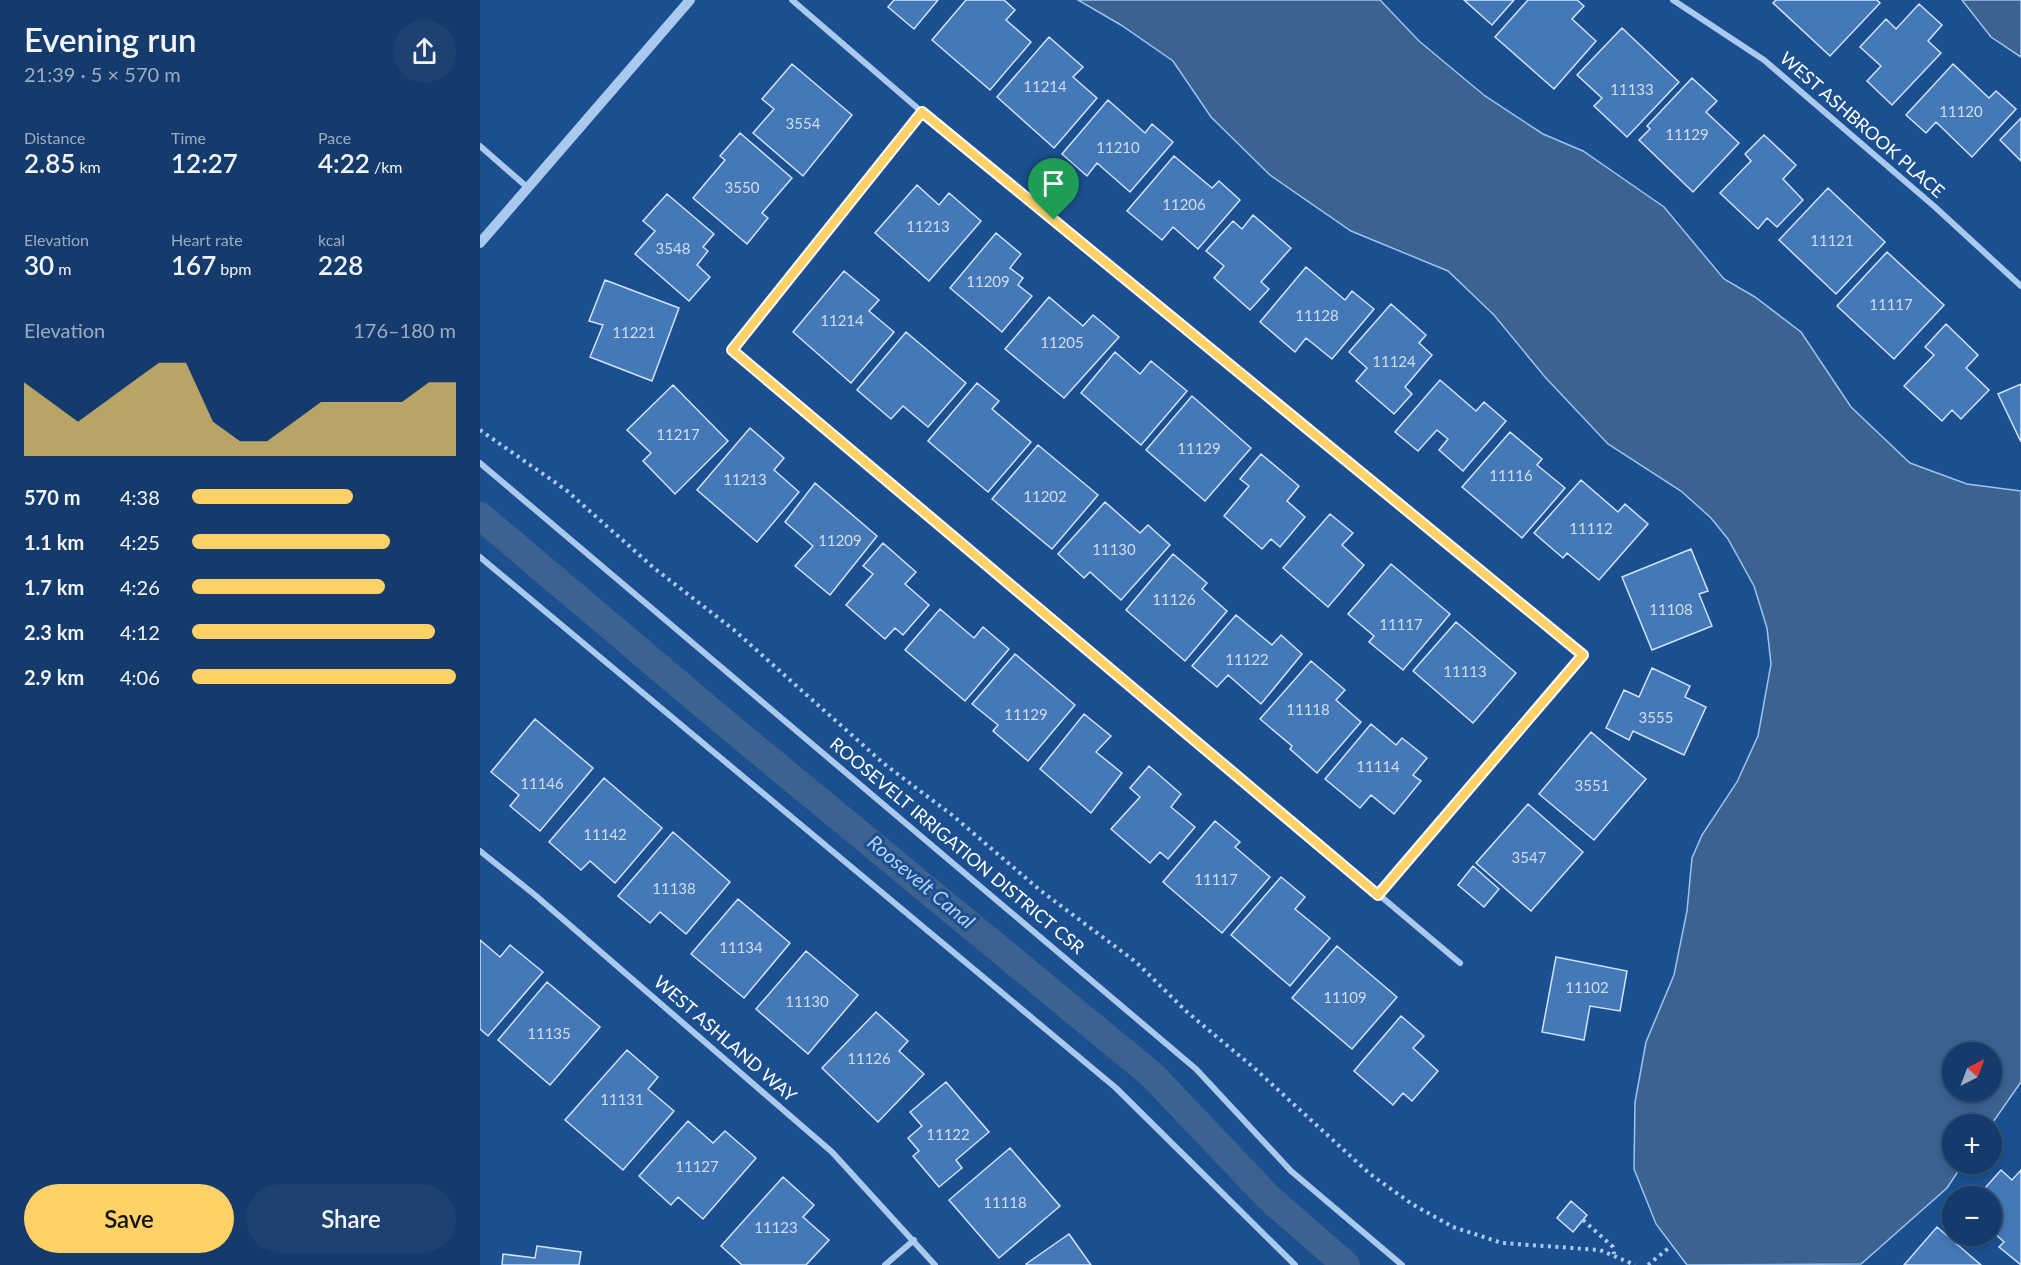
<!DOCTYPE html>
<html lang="en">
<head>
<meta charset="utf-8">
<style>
  :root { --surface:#143b6b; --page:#1d4271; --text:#f1f3f6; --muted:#9dadc1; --line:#33557e; --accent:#ffd166 }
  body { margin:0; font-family:Lato,sans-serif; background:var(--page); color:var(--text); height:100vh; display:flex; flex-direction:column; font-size:22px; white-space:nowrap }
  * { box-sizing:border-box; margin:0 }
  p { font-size:20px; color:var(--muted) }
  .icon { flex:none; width:33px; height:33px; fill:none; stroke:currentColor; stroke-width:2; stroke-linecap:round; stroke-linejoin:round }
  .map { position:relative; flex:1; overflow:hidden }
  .sheet { display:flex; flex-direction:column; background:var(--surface); width:480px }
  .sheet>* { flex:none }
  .needle { width:39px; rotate:42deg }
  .controls { position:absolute; left:1462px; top:1042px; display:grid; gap:12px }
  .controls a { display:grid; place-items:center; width:60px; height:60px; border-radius:50%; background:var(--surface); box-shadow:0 3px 9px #0003,0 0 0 2px var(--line); font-size:30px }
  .pin { position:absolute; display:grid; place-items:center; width:51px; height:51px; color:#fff; margin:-62px -26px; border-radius:50% 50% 50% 0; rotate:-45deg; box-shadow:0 0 6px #0007 }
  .pin .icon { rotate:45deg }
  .round { display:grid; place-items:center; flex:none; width:63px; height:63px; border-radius:32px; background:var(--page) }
  .head { display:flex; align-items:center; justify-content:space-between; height:102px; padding:0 24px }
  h1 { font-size:33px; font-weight:600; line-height:45px }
  .stats { display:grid; grid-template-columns:repeat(3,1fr); gap:9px; height:102px; padding:6px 24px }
  .stats div { display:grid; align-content:center }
  .stats b { font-size:26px; font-weight:600 }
  .stats small { font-size:16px; font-weight:400 }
  .stats p { font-size:16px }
  .chart { height:168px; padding:12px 24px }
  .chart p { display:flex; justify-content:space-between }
  .chart svg { width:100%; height:108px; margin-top:6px; fill:var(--accent); opacity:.7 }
  .action { display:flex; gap:12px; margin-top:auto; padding:12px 24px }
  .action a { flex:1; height:69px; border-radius:36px; background:var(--accent); color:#111; font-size:24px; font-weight:600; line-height:69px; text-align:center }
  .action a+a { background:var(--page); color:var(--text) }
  ul { padding:0 24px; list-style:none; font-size:20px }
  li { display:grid; grid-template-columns:96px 72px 1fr; align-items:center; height:45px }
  li i { height:15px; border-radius:8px; background:var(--accent) }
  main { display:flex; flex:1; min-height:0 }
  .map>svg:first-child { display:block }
</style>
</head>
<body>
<main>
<section class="sheet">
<div class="head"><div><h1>Evening run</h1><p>21:39 · 5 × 570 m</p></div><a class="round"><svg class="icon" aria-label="share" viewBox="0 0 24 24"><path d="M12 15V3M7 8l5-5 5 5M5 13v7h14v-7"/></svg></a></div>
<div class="stats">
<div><p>Distance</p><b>2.85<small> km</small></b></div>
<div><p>Time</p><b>12:27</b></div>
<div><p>Pace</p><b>4:22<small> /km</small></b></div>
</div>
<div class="stats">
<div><p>Elevation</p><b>30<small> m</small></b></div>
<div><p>Heart rate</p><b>167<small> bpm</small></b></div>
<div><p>kcal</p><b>228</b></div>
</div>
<div class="chart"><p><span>Elevation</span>176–180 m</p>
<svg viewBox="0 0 160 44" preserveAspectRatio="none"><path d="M0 44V14L10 22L20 30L30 22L40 14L50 6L60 6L70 30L80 38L90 38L100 30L110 22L120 22L130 22L140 22L150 14L160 14V44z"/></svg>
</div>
<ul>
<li><b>570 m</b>4:38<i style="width:61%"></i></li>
<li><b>1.1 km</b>4:25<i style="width:75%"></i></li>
<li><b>1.7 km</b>4:26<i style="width:73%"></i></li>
<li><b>2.3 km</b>4:12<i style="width:92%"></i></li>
<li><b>2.9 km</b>4:06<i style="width:100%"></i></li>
</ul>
<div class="action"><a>Save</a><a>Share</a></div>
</section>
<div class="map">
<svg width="1541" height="1265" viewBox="0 0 1541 1265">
  <rect width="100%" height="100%" fill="#1b4f8f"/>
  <!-- water -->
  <path fill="#3c6290" stroke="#9cc4f0" stroke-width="1.5" fill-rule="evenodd" d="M598,0h302l39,41 66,55 58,38 40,17 81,56 60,72 31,18 46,35 50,75 59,56 57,21 54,7v591l-30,43h-38v39h10l-16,24 -86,76 -174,1 -31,-41 -22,-55 1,-67 11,-60 28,-67 13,-64 5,-53 10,-23 35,-53 21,-46 13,-72 -4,-36 -13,-42 -26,-47 -17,-21 -30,-27 -73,-47 -63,-67 -51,-62 -46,-44 -97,-40 -81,-56 -59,-58 -38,-56 -52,-36zM1473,1053h39v39h-39z
    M1482,0h59v57l-30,-20z"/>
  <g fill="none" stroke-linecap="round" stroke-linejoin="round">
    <!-- canal -->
    <path stroke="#3c6290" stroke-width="28" d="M0,516l245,207 427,352 117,123 77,67"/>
  </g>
  <!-- building -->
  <path fill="#4478b7" stroke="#cfe3fa" stroke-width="1.5" d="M414,0h44l-24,29 -26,-22z
    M486,0h38l11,10 -9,10 25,22 -41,48 -58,-50z
    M984,0h50l-22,25z
    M1048,0h49l7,6 -12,13 24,22 -42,48 -59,-52z
    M1296,0h101l3,3 -50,53 -57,-53z
    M1439,4l23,21 -14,16 13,12 -49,52 -25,-24 14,-15 -21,-19 26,-28 10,10z
    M1142,28l57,54 -52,55 -33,-31 8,-8 -25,-23z
    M569,37l34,30 -10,10 24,21 -43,50 -57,-51z
    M312,64l60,51 -49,61 -50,-43 21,-24 -12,-10z
    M1473,64l36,34 7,-7 20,18 -44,48 -36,-35 -10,11 -20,-18z
    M1212,78l25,23 -11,11 33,31 -46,49 -54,-52 11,-11 -3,-3z
    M628,100l37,33 7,-9 21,18 -43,50 -33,-29 -10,13 -25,-22z
    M1541,118v43l-21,-21z
    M260,133l52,45 -30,35 6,5 -21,26 -54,-46 32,-38 -5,-4z
    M1284,135l32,30 -13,14 20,21 -26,27 -10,-9 -9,11 -38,-36 31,-32 -6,-7z
    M694,156l38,32 7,-7 21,19 -42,49 -25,-22 -11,13 -35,-29z
    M437,185l22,20 10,-12 32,28 -52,60 -54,-48z
    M1348,188l57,54 -49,52 -57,-54z
    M187,194l47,40 -11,13 5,4 -11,14 13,12 -21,24 -54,-47 20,-23 -12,-10z
    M773,215l38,33 -30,34 8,7 -19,21 -36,-32 10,-12 -18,-15 27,-30 9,8z
    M516,233l25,21 -11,14 13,10 -5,7 14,11 -30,36 -52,-44z
    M1407,252l57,53 -50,54 -57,-53z
    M826,267l39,33 7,-9 22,18 -42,50 -26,-21 -11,14 -35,-30z
    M364,271l35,29 -10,11 25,21 -43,51 -58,-51z
    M125,280l74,28 -27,73 -62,-24 13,-32 -14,-4z
    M569,297l34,29 10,-11 26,22 -55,61 -59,-49z
    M911,304l35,31 -7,8 13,12 -27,32 7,7 -18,20 -38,-33 11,-13 -18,-16z
    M1466,324l32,31 -12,13 23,22 -28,29 -9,-9 -10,11 -38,-35 30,-31 -9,-8z
    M426,332l60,51 -38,44 -25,-21 -12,13 -34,-29z
    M635,352l25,22 11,-13 36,30 -46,54 -60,-52z
    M960,380l36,31 8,-9 22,19 -43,50 -24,-21 9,-11 -11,-9 -19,21 -23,-19z
    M497,383l22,18 -7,8 39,33 -43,50 -60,-51z
    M1541,384v58l-23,-48z
    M193,385l55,56 -53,53 -32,-33 8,-8 -24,-23z
    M712,396l59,52 -46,53 -59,-51z
    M270,428l34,30 -10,12 25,22 -42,50 -60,-52z
    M1030,432l32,27 -5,6 28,23 -43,50 -60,-51z
    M558,445l60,50 -46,54 -60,-50z
    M781,454l38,32 -12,15 18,16 -25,30 -9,-8 -9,10 -38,-33 25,-30 -9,-7z
    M1101,480l37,32 7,-8 23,20 -49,56 -32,-27 -4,5 -29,-25z
    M335,483l62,53 -47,59 -35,-29 18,-20 -28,-24z
    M625,502l35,31 8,-8 22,20 -49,55 -31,-28 -6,6 -26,-24z
    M850,514l23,19 -11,12 22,20 -36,42 -45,-39z
    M403,543l33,29 -11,12 24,21 -26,30 -8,-7 -10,11 -39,-34 27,-31 -10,-8z
    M1211,549l17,42 -9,3 13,32 -60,24 -30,-73z
    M693,554l34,29 -5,6 25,22 -42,50 -59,-51z
    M911,564l59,50 -47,56 -34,-28 5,-6 -26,-22z
    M460,609l34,29 9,-11 26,22 -44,52 -60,-51z
    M756,615l36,30 9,-10 21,19 -41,50 -33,-29 -11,12 -25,-21z
    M976,622l60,51 -43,50 -60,-52z
    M535,654l60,51 -47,56 -35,-30 5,-6 -26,-21z
    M831,661l34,29 -9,10 25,22 -44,51 -27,-24 2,-3 -32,-27z
    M1172,668l38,18 -5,11 21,10 -22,48 -51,-24 -4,9 -23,-12 18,-38 15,7z
    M604,714l27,22 -15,16 26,21 -31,40 -51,-44z
    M55,719l58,49 -53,63 -30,-25 9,-11 -28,-23z
    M891,724l25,21 6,-7 25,20 -14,17 8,6 -27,33 -23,-19 -11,13 -35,-29z
    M1111,732l55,47 -52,61 -55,-46z
    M669,766l32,28 -10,13 24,20 -27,32 -8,-7 -10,11 -39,-34 29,-32 -10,-9z
    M124,778l58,50 -47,55 -25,-22 -9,9 -32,-28z
    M1048,804l55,48 -52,59 -55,-48z
    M735,821l25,21 -5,5 35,30 -48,56 -59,-51z
    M193,832l57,50 -44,52 -26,-22 -10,11 -32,-27z
    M993,866l26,23 -15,18 -26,-22z
    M801,877l24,20 -10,12 35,29 -40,48 -59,-51z
    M258,899l52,44 -46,55 -53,-44z
    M0,940l20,17 10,-12 33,27 -55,64 -8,-7z
    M857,946l60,51 -45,52 -60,-51z
    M326,951l52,44 -50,59 -52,-45z
    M1076,957l71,14 -7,40 -30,-5 -6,34 -42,-8z
    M67,982l53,45 -50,58 -52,-45z
    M396,1012l32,29 -9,10 25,23 -46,48 -56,-54z
    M921,1016l23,20 -11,12 25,23 -26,30 -9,-8 -10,12 -39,-34z
    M147,1050l31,27 -10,12 26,22 -51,59 -58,-50z
    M466,1082l43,50 -33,28 6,8 -23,19 -26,-31 6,-5 -11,-13 14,-12 -12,-14z
    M208,1121l25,22 12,-12 31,27 -53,61 -25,-22 -7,8 -32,-29z
    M530,1148l50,58 -61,52 -50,-58z
    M1521,1170l11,10 9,-10v95l-22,-18 5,-5 -12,-11v-34h-15z
    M303,1177l31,28 -11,12 26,23 -23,25h-64l-21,-19z
    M1091,1201l16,14 -14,17 -16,-14z
    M1457,1227l44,38h-77z
    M589,1234l22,31h-64l-1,-1z
    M57,1246l44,6 -2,13h-77l1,-11 32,4z"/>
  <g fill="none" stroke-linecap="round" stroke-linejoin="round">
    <!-- path -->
    <path stroke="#a9c9ee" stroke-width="4" stroke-dasharray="3 4.5" stroke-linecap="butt" d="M0,430l86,60 88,78 80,62 149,133 69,52 89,76 95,71 51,50 66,55 117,107 42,30 41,23 49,16 98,7 35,15
      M1103,1220l30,27 1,7
      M1168,1265l23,-19"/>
    <!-- minor -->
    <path stroke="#a9c9ee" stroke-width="6" d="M312,0l130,112 661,543 -205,240
      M1193,0l91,60 171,147 86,79
      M442,112l-190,238 728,613
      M0,146l47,41
      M0,463l716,606 95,102 111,94
      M0,557l636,531 179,177
      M0,851l55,44 297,257 103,113
      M405,1265l29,-25"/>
    <!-- tertiary -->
    <path stroke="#a9c9ee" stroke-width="10" d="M0,243l210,-243"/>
  </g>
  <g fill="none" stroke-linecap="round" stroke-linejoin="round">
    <!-- route casing -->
    <g stroke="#fff" stroke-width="12">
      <path id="route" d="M442,112l661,543 -205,240 -646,-545z"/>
    </g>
    <!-- route -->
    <use href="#route" stroke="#ffd166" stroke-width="8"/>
  </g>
  <g text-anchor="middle" stroke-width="6" stroke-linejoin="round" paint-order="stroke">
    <!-- number labels -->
    <g font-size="15" fill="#d0dded">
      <text x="565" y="92">11214</text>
      <text x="1152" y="95">11133</text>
      <text x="1481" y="117">11120</text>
      <text x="323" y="129">3554</text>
      <text x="1207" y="140">11129</text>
      <text x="638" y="153">11210</text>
      <text x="262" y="193">3550</text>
      <text x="704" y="210">11206</text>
      <text x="448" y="232">11213</text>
      <text x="1352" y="246">11121</text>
      <text x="193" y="254">3548</text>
      <text x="508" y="287">11209</text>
      <text x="1411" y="310">11117</text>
      <text x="837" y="321">11128</text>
      <text x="362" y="326">11214</text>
      <text x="154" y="338">11221</text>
      <text x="582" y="348">11205</text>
      <text x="914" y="367">11124</text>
      <text x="198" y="440">11217</text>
      <text x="719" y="454">11129</text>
      <text x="1031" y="481">11116</text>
      <text x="265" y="485">11213</text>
      <text x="565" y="502">11202</text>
      <text x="1111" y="534">11112</text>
      <text x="360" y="546">11209</text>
      <text x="634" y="555">11130</text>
      <text x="694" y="605">11126</text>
      <text x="1191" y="615">11108</text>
      <text x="921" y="630">11117</text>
      <text x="767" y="665">11122</text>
      <text x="985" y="677">11113</text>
      <text x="828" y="715">11118</text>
      <text x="546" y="720">11129</text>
      <text x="1176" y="723">3555</text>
      <text x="898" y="772">11114</text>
      <text x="62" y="789">11146</text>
      <text x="1112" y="791">3551</text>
      <text x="125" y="840">11142</text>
      <text x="1049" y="863">3547</text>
      <text x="736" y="885">11117</text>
      <text x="194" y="894">11138</text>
      <text x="261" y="953">11134</text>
      <text x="1107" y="993">11102</text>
      <text x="865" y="1003">11109</text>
      <text x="327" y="1007">11130</text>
      <text x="69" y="1039">11135</text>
      <text x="389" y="1064">11126</text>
      <text x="142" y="1105">11131</text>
      <text x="468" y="1140">11122</text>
      <text x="217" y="1172">11127</text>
      <text x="525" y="1208">11118</text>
      <text x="296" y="1233">11123</text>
    </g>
    <!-- street labels -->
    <g font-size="18" fill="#fff" stroke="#1b4f8f">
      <text transform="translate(1382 125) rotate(41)" y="6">WEST ASHBROOK PLACE</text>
      <text transform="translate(477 846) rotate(40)" y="6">ROOSEVELT IRRIGATION DISTRICT CSR</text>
      <text transform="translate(245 1039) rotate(41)" y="6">WEST ASHLAND WAY</text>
    </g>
    <!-- water labels -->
    <g font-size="20" font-style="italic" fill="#b5d3f5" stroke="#1b4f8f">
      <text transform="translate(441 882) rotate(40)" y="7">Roosevelt Canal</text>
    </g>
  </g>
</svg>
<div class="controls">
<a><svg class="needle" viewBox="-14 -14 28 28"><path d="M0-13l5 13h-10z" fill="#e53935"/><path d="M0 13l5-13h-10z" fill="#9dadc1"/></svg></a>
<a>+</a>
<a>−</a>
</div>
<div class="pin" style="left:574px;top:220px;background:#1e9e55"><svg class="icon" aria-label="arrive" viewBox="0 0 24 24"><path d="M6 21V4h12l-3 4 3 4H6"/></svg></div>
</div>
</main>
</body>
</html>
